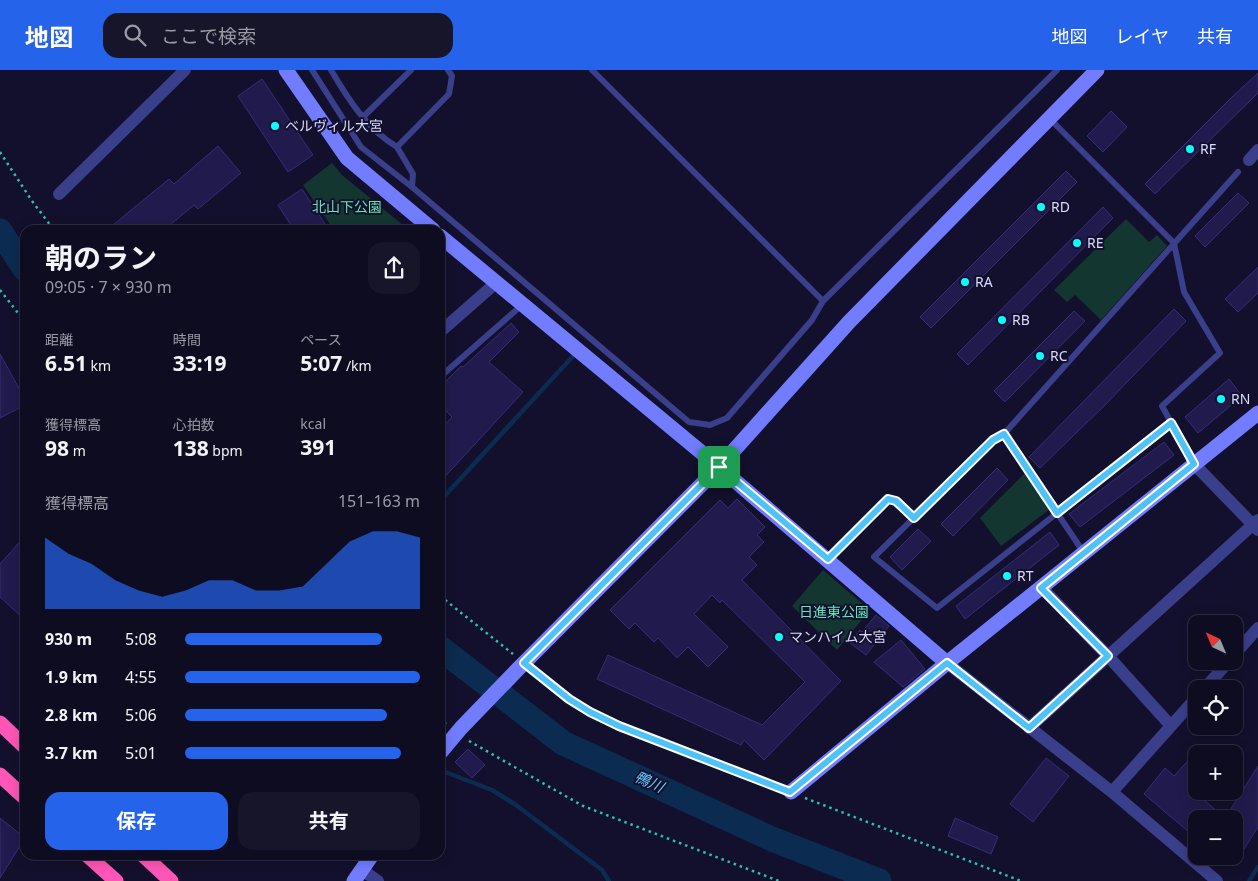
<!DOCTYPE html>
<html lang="ja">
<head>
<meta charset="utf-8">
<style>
  :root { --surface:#0e0c21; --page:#17152a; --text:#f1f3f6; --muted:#9b9ba5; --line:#2e2c3f; --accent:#2563eb }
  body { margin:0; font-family:"Noto Sans","Noto Sans JP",sans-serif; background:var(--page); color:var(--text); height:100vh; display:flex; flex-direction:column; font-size:19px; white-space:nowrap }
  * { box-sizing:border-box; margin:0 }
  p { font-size:16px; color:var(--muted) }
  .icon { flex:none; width:28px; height:28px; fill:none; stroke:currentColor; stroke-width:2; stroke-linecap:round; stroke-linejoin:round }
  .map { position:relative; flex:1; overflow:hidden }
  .details { position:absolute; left:20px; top:155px; width:425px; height:635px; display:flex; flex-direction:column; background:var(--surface); border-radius:15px; box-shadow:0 2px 12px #0003,0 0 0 1px var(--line) }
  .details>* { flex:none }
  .needle { width:32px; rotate:316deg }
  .fabs { position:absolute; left:1188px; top:545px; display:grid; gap:10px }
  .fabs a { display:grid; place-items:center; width:55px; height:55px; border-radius:10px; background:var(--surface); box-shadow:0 2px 12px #0003,0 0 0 1px var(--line); font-size:25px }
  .pin { position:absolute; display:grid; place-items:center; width:42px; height:42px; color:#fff; margin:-21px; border-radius:10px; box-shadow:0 2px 8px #0006 }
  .round { display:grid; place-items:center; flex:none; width:52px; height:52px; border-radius:15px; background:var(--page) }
  .head { display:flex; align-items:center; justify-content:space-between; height:85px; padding:0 25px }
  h1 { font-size:28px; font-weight:700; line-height:38px }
  .figures { display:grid; grid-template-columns:repeat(3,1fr); gap:8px; height:85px; padding:5px 25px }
  .figures div { display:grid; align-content:center }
  .figures b { font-size:21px; font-weight:700 }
  .figures small { font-size:14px; font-weight:400 }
  .figures p { font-size:14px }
  .chart { height:140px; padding:10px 25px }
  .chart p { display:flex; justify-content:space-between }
  .chart svg { width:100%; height:90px; margin-top:5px; fill:var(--accent); opacity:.7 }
  .button { display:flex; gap:10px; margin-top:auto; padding:10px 25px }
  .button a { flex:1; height:58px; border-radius:15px; background:var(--accent); color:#fff; font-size:20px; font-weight:700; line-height:58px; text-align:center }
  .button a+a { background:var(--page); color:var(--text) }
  ul { padding:0 25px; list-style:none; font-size:16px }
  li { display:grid; grid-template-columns:80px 60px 1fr; align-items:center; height:38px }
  li i { height:12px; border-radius:6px; background:var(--accent) }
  header { display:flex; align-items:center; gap:30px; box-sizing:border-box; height:70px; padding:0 25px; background:var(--accent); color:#fff }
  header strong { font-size:24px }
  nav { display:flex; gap:28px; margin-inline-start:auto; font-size:18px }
  .search { width:350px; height:45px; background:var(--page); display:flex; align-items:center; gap:12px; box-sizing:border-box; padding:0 18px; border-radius:15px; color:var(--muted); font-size:19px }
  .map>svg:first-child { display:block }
</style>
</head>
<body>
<header>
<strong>地図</strong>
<div class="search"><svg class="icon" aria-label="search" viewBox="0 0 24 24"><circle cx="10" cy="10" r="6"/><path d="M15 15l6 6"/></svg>ここで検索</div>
<nav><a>地図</a><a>レイヤ</a><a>共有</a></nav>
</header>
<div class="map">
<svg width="1258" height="811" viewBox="0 0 1258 811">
  <rect width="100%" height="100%" fill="#12102c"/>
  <!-- green -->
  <path fill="#133631" d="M332,93l10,12 67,55h-75l-31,-45z
    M1126,149l23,23 8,-7 10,11 -66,74 -26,-25 -8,7 -13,-12z
    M1026,402l24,37 -49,37 -21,-28z
    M823,500l47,40 -33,40 -45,-44z"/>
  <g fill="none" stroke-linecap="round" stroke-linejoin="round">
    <!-- stream -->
    <path stroke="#0b2b50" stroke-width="4.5" d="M417,160l1,-2
      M440,431l133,-145
      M440,700l52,20 24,15 86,65 7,11
      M1249,811l9,-14"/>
    <!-- river -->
    <path stroke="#0b2b50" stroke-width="25" d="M0,161l25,38
      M440,578l123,95 209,96 107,42"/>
  </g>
  <!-- building -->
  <path fill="#211b4d" stroke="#342d7a" d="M1258,3v20l-103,101 -10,-10 87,-87z
    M262,9l51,76 -25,17 -50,-76z
    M1111,41l16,16 -24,25 -16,-16z
    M218,76l23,27 -43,36 -4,-4 -30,25h-57l62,-51 5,5z
    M1066,101l11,11 -146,146 -11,-11z
    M302,119l27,41h-35l-16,-25z
    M1238,123l11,10 -44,44 -10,-11z
    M1103,137l10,11 -145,147 -11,-11z
    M1258,197v26l-20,19 -13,-13z
    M1174,239l12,12 -82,85 -64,62 -11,-11z
    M1074,241l11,10 -80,81 -11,-11z
    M511,253l8,9 -30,30 34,30 -83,90v-52l12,-13 -12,-12v-18l21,-21 2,1z
    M0,284l25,45v6l-25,13z
    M1229,309l13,17 -44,37 -13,-16z
    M1164,372l10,13 -94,72 -11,-13z
    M997,398l11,12 -55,56 -12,-12z
    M737,429l28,28 -8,8 7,7 -15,15 8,8 -15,15 99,101 -77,79 -20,-20 -3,5 -144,-66 11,-24 154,70 43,-43 -83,-82 -2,3 -8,-8 -18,19 34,33 -20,20 -20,-20 -11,11 -19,-20 -4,4 -19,-19 -6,6 -19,-19 110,-110 8,8z
    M918,459l13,12 -29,29 -12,-13z
    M1050,462l9,13 -94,74 -9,-13z
    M25,466v84l-25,-23v-33z
    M876,545l13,11 -23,29 -16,-12 10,-13 2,2z
    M901,570l24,29 -22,18 -29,-25z
    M468,679l17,16 -13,13 -17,-16z
    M1196,682v39h16l-8,9 21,18 33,-52v61l-24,38v-46h-38v19l-52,-44 21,-26 9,8z
    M1046,688l23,18 -36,46 -23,-18z
    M0,748l25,20 -25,40z
    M955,748l43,19 -7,17 -43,-18z"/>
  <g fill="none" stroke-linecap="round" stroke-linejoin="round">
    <!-- path -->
    <path stroke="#2cc2aa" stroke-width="2.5" stroke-dasharray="2.5 4" stroke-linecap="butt" d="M0,82l32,49 22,29
      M0,220l25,32
      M440,526l73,58
      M535,602l34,27 21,13 29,13 160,63
      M440,649l6,5
      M469,671l114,65 196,75
      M805,728l216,83"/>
    <!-- lane -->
    <path stroke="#3a3f8c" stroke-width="6" d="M312,0l49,77 51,40 277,235 21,3 17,-7 85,-98 11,-19
      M331,0c17,29 36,59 66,77
      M592,0l231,231 234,-231
      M363,47l48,-47
      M1050,49l124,124 10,49 36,61 -58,53 32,58
      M412,117l1,-13 -16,-27 52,-53 3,-18 -4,-6
      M440,307l82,-72
      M1004,364l-11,6 -119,117 63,51 234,-185
      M1084,483l-80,-119 234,-262
      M828,489l60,-60 8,2 18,17"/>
    <!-- street -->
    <path stroke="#3a3f8c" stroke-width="12" d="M1249,90l9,-10
      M59,124l126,-124
      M440,262l57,-50
      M1194,394l64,66
      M1041,517l67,69 63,70
      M1234,585l24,-27
      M947,593l165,129 105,89
      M1204,619l25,-28
      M1029,658l229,-208
      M1112,722l84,-94
      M362,800l16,11"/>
    <!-- secondary -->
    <path stroke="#727cff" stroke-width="15" d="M286,0l61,88 86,72
      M440,166l279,231 228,196
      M440,683l21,-25 57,-59 201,-202 130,-145 248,-252
      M791,722l156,-129 311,-250
      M354,811l18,-26"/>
    <!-- highway -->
    <path stroke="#ff56b7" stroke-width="15" d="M0,653l25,24
      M0,705l25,23
      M87,785l29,26
      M143,785l28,26"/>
  </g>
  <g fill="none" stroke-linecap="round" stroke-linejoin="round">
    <!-- route casing -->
    <g stroke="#fff" stroke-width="10">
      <path id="route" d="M1171,353l23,41 -153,124 67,68 -79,72 -82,-65 -157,129 -171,-66 -29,-14 -21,-13 -45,-36 195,-196 109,92 60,-60 8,2 18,17 79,-78 11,-6 53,79z"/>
    </g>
    <!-- route -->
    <use href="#route" stroke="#4fc3f7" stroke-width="6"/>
  </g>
  <!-- markers -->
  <g fill="#07feff" stroke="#12102c" stroke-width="2">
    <circle cx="275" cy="56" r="5"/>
    <circle cx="1190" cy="79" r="5"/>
    <circle cx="1041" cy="137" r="5"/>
    <circle cx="1077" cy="173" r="5"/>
    <circle cx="965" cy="212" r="5"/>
    <circle cx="1002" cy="250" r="5"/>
    <circle cx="1040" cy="286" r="5"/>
    <circle cx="1221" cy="329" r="5"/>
    <circle cx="1007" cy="506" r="5"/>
    <circle cx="779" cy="567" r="5"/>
  </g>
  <g text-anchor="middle" stroke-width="4" stroke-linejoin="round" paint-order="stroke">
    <!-- poi labels -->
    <g font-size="14" fill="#dbdbff" stroke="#12102c" text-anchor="start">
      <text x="285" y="61">ベルヴィル大宮</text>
      <text x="1200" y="84">RF</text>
      <text x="1051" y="142">RD</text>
      <text x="1087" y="178">RE</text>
      <text x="975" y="217">RA</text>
      <text x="1012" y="255">RB</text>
      <text x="1050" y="291">RC</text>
      <text x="1231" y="334">RN</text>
      <text x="1017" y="511">RT</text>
      <text x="789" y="572">マンハイム大宮</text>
    </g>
    <!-- park labels -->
    <g font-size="14" fill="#61e5b7" stroke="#12102c">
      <text x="347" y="142">北山下公園</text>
      <text x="834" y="547">日進東公園</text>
    </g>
    <!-- water labels -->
    <g font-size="15" font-style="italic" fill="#69c8ff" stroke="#12102c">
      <text transform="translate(649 712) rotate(25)" y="5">鴨川</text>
    </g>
  </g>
</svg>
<div class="fabs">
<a><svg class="needle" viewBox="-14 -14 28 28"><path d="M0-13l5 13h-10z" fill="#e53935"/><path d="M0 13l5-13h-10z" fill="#9b9ba5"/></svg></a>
<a><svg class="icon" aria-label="locate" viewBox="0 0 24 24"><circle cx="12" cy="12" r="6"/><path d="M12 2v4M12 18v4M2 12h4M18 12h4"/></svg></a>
<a>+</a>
<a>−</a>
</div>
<div class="pin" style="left:719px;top:397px;background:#1e9e55"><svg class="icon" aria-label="arrive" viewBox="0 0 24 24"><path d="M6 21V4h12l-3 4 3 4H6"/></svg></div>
<section class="details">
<div class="head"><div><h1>朝のラン</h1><p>09:05 · 7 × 930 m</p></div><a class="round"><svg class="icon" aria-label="share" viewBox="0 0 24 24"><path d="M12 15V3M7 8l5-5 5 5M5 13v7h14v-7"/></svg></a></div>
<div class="figures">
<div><p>距離</p><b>6.51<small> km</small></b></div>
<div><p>時間</p><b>33:19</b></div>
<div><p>ペース</p><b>5:07<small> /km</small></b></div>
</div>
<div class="figures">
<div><p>獲得標高</p><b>98<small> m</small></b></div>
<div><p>心拍数</p><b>138<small> bpm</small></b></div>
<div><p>kcal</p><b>391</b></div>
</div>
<div class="chart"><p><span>獲得標高</span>151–163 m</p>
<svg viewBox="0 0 160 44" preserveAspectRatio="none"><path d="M0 44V9L10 17L20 22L30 30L40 35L50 38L60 35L70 30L80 30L90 35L100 35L110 33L120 22L130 11L140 6L150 6L160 9V44z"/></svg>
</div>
<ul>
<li><b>930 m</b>5:08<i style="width:84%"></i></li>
<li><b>1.9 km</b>4:55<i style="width:100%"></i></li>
<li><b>2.8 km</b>5:06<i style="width:86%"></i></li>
<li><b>3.7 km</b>5:01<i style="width:92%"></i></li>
</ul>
<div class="button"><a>保存</a><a>共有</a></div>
</section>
</div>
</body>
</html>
